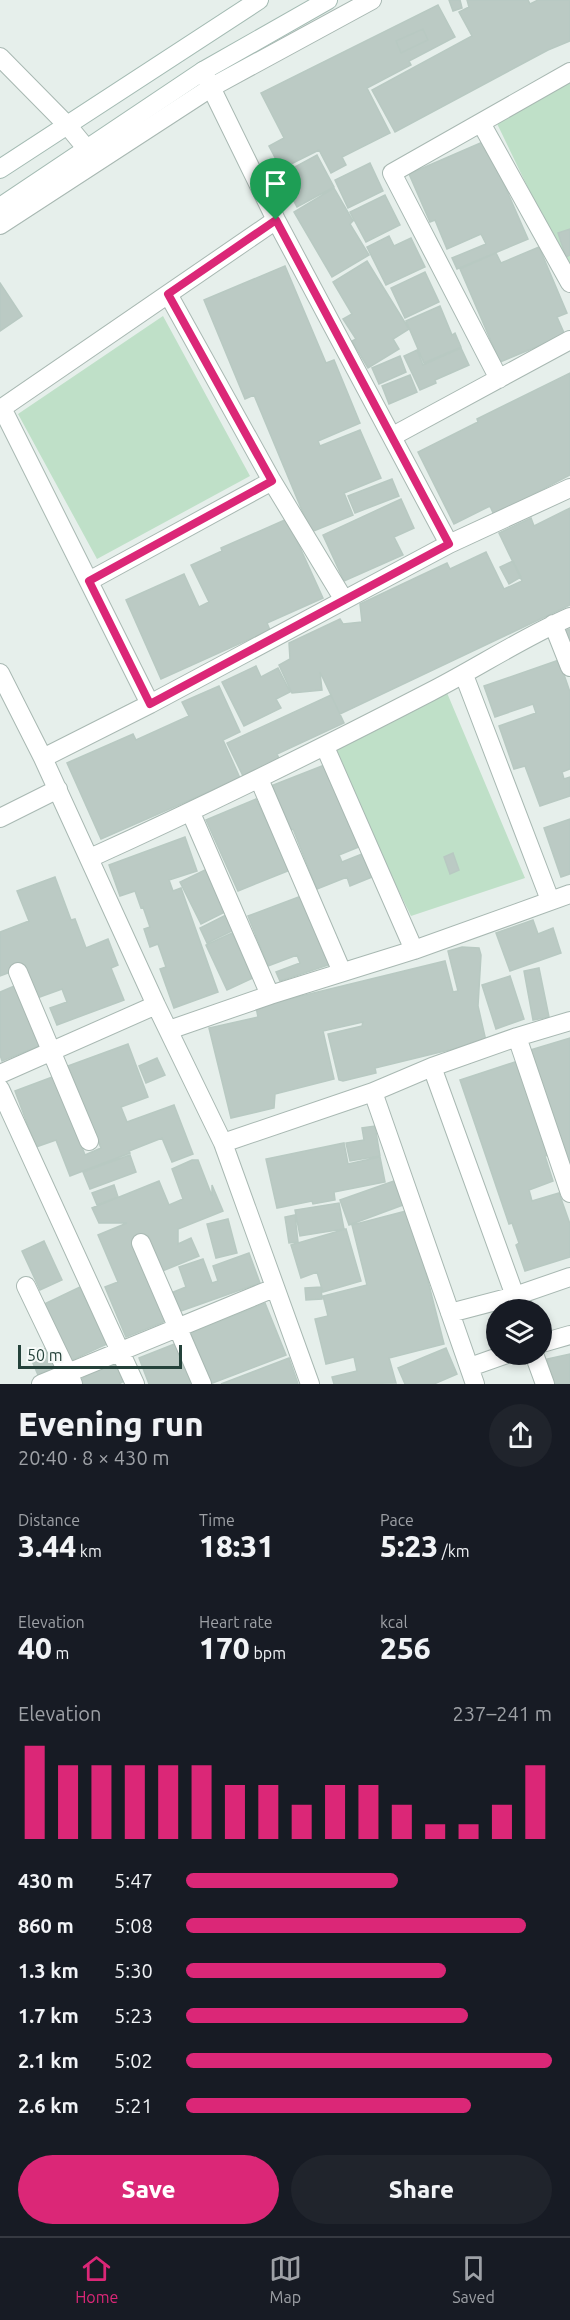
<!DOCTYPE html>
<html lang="en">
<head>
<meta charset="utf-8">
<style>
  :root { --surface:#171b24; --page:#20242c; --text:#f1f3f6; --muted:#9ea1a6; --line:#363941; --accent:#db2777 }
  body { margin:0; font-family:Ubuntu,sans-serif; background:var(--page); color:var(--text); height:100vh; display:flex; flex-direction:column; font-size:22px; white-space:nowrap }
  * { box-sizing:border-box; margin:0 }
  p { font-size:20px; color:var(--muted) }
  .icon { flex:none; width:33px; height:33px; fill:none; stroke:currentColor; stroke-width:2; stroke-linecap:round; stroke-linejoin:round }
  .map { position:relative; height:1384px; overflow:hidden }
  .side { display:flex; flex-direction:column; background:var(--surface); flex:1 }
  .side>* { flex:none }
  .buttons { position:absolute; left:486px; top:1299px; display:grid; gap:12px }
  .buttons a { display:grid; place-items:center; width:66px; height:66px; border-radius:50%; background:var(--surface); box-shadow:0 3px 9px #0003; font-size:30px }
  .scale { position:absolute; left:18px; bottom:15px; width:164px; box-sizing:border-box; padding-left:6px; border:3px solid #24423a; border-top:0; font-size:16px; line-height:21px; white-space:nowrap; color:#24423a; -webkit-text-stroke:4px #f7fbf9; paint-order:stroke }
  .pin { position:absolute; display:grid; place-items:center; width:51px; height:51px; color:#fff; margin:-62px -26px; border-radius:50% 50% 50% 0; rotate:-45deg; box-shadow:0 0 6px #0007 }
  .pin .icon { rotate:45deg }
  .round { display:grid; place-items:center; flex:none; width:63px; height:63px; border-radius:32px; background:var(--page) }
  .head { display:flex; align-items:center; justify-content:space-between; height:102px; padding:0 18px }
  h1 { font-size:33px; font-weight:800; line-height:45px }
  .figures { display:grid; grid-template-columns:repeat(3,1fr); gap:9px; height:102px; padding:6px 18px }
  .figures div { display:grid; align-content:center }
  .figures b { font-size:30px; font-weight:800 }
  .figures small { font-size:16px; font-weight:400 }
  .figures p { font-size:16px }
  .chart { height:168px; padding:12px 18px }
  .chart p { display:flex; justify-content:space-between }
  .chart svg { width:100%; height:108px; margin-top:6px; stroke:var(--accent); stroke-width:6 }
  .cta { display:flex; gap:12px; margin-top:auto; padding:12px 18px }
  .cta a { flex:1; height:69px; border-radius:36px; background:var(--accent); color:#fff; font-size:24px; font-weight:800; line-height:69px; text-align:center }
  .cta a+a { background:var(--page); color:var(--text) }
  ul { padding:0 18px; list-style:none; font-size:20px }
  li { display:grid; grid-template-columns:96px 72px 1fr; align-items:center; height:45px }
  li i { height:15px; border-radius:8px; background:var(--accent) }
  .tab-bar { display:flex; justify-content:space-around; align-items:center; height:84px; border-top:2px solid var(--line); background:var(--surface); font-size:16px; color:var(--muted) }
  .tab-bar a { display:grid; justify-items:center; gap:3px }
  .tab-bar .current { color:var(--accent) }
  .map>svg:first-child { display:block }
</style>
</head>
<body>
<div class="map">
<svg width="570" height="1384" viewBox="0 0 570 1384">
  <rect width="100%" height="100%" fill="#e6efeb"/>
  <!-- green -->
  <path fill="#bfe0c8" d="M570,64v211l-81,-168z
    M163,316l87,160 -153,83 -79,-145z
    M442,681l83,197 -114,38 -88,-179z"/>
  <!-- building -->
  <path fill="#bbcac4" stroke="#b8c9c2" stroke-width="1.5" d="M449,0h11l2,8 -9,3z
    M467,0h61l2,4 8,-4h32v41l-22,9 -153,82 -23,-42 100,-54 -13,-24 10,-5z
    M438,5l17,32 -46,24 2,4 -44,23 23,45 -48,24 4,8 -15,8 -12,-23 -38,19 -12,-23 15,-8 -23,-45z
    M423,29l5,11 -27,13 -5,-12z
    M485,141l43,98 -71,30 -5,-11 34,-14 -5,-10 -34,15 -12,-29 -5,2 -21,-48z
    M317,155l17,32 -37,20 -17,-32z
    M370,163l13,28 -35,17 -13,-28z
    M334,188l19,33 -3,3 19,31 -37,22 -38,-65z
    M385,195l15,30 -34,17 -16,-30z
    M570,229v26l-4,2 -8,-24z
    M389,236l5,10 17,-8 14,29 -39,18 -19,-38z
    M539,247l28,66 -10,4 8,18 -65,27 -40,-93 36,-16 5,10z
    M367,261l42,68 -16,10 6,10 -31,19 -16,-27 4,-2 -13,-20 9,-5 -19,-32z
    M285,266l41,97 8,-3 26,63 -42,18 2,5 40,-16 21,48 -37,15 9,22 -42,17 -57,-137 -9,4 -41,-99z
    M425,272l14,30 -34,16 -14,-30z
    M0,283l22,33 -22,15z
    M440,306l12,29 3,-2 6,14 -37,16 -18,-42z
    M461,348l8,17 -34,15 1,3 -16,7 -16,-34 13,-6 6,15z
    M400,356l6,16 -27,12 -7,-16z
    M570,373v102l-76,40 -4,-9 -36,18 -36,-72 60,-30 -1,-3z
    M410,375l7,17 -28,12 -7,-18z
    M392,479l7,17 -44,17 -7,-17z
    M401,499l13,29 -20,9 9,18 -59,26 -21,-46z
    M570,508v97l-230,109 -20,-42 2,18 -30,3 -13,-28 11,-6 -1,-16 51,-24 3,5 19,-2 -2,-18 87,-41 3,6 36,-17 18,37 18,-8 -23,-48 32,-15 3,8z
    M287,519l36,79 -56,25 3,7 -109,49 -35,-79 58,-26 15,33 10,-5 -18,-37 31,-14 -1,-3z
    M513,561l8,16 -12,7 -9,-17z
    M570,629v26l-8,-23z
    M559,660l11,32v77l-8,3 2,7 6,-2v19l-30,10 -15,-40 -11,3 -15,-43 37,-13 -3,-9 -38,13 -11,-31z
    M256,666l5,11 17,-9 12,24 -14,7 5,9 -37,18 -22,-44z
    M219,686l21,46 -17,8 17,38 -139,61 -34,-76 66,-29 3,6 53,-24 -7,-14z
    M331,695l13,28 -67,31 3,7 -36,17 -17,-35z
    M327,764l34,82 -22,9 3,7 20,-8 10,23 -22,9 -3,-9 -30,12 -24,-60 -4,2 -18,-45z
    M256,799l34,71 -52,21 -32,-71z
    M570,819v55l-9,3 -17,-49z
    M185,837l12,34 -28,9 4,11 8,-3 37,104 -44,16 -14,-39 6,-2 -8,-23 -8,3 -6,-18 6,-2 -7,-20 -2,1 -6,-17 -15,5 -11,-31z
    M453,853l6,17 -9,4 -6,-17z
    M207,869l20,42 -26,13 -21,-42z
    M55,877l16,43 4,-1 11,29 22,-9 10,26 -7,3 13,32 -67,25 -7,-17 17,-6 -5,-13 -25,9 -13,-31 -24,9v-44l29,-11 -12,-30z
    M304,895l27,69 -51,17 -4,-9 24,-9 -3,-8 -29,11 -20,-50z
    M226,915l8,15 -27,13 -7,-15z
    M533,920l5,14 15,-6 8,25 -51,18 -14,-38z
    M232,933l21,45 -26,12 -21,-45z
    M462,947l17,1 2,7 -3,51 8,35 -111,27 1,5 -33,8 -4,-1 -11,-46 34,-8 1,-4 -40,9 11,48 -59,15 -1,14 -43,10 -22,-90 49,-11 -2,-10 189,-46 8,31 5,-1 -10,-40z
    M539,968l10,49 -16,3 -9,-49z
    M510,976l14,43 -28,10 -14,-44z
    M19,984l25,60 -42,17 -2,-6v-63z
    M570,1038v130l-43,-117z
    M128,1044l20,53 -27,10 6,15 47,-17 19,49 -21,8 -10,-24 -33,13 1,2 -60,23 -14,-36 -20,7 -21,-56 40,-15 30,79 16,-7 -33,-82z
    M157,1058l8,17 -19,8 -7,-17z
    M518,1061l31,94 -4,1 8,25 -24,9 3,11 27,-8 11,31v33l-45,14 -9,-26 3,-2 -7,-20 -3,1 -49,-144z
    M375,1126l5,30 -30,5 -4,-18 18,-3 -2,-12z
    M344,1143l4,21 32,-7 5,25 -51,10 1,8 -22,4 -1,-3 -35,7 -11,-49z
    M130,1155l6,17 -46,17 -7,-17z
    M192,1160h6l14,36v-11l11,26 -45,18v15l13,-6 8,18 -39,16 6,49 -40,16 -21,-50 13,-5 -20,-47 29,-12h-28l-7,-15 67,-27 10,24 14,-6 -11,-30z
    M394,1181l9,24 -54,20 -9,-25z
    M114,1185l4,12 -21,8 -5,-12z
    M339,1203l5,26 -44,7 -5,-26z
    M410,1210l34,134 -55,14 7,25 -62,1 -2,-7 25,-6 -3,-14 -28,7 -11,-45 13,-3 -5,-20 44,-11 -15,-60z
    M295,1215l3,27 -9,1 -4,-26z
    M228,1219l9,34 -21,5 -9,-34z
    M346,1229l15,52 -38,11 -6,-20 -16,6 -10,-33z
    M44,1241l18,39 -22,10 -18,-39z
    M249,1253l11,30 -82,29 -7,-19 15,-6 -7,-20 24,-8 9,24 6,-2 -5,-15z
    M80,1287l27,57 -39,18 -26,-57z
    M321,1287l1,12 -16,1 -1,-12z
    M265,1303l21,52 -76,29 -20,-51z
    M177,1343l16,41h-44l-10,-26z
    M48,1347l8,19 -18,9 -8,-19z
    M446,1348l11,26 -23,10h-29l-7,-16z
    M570,1354v30h-17l-6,-25z
    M289,1358l9,26h-77z
    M114,1362l10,19 -5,3h-38l-2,-4z"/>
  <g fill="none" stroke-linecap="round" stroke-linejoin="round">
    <!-- street casing -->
    <g stroke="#a8b8b2" stroke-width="20">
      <path id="street" d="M0,57l68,69 18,22
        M203,71l73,149 173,324
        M481,123l89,160
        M0,225l212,-138 160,-87
        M168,294l104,187 72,119
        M499,379l-107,-206 178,-101
        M393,436l177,-96
        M89,581l183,-100
        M553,624l17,43
        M0,673l43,85 113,247 67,138 87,241
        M464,675l86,225
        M150,704l-148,-296 274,-188
        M325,747l89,203
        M43,758l107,-54 299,-160 121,-56
        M259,779l83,193
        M191,813l79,182
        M0,818l58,-29
        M90,858c115,-52 228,-108 340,-166 47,-24 92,-54 140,-75
        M18,972l71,169
        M169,1030l101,-35 144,-45 156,-56
        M517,1037l53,156
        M432,1067l83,229
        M0,1074l156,-69
        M0,1089l135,295
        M373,1092l102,292
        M223,1143l150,-51 59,-25 85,-30 53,-16
        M141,1243l61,141
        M26,1286l47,98
        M450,1313l65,-17 55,-19
        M542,1343l28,-8
        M534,1354l11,30
        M470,1367l37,-13
        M41,1384l233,-96"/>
    </g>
    <!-- secondary casing -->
    <g stroke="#a4bbb3" stroke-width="20">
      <path id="secondary" d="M0,169l259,-169
        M0,207l203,-136 125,-71"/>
    </g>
    <!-- street -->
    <use href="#street" stroke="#fff" stroke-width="18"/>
    <!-- secondary -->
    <use href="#secondary" stroke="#fff" stroke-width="18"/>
  </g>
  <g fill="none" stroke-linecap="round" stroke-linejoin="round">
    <!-- route casing -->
    <g stroke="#fff" stroke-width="12">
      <path id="route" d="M276,220l173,324 -299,160 -61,-123 183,-100 -104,-187z"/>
    </g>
    <!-- route -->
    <use href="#route" stroke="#db2777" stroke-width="8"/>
  </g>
</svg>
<div class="buttons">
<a><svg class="icon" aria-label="layers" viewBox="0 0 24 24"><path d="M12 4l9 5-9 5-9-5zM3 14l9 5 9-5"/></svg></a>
</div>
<div class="scale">50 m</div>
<div class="pin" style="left:276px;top:220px;background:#1e9e55"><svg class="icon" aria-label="arrive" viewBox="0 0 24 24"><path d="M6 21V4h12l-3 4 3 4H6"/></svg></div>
</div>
<section class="side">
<div class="head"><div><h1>Evening run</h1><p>20:40 · 8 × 430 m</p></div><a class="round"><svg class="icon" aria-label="share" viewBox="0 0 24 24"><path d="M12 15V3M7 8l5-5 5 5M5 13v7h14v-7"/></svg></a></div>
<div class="figures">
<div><p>Distance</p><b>3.44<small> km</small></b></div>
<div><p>Time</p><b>18:31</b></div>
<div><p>Pace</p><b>5:23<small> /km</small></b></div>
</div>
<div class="figures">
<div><p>Elevation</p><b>40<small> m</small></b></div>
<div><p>Heart rate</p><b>170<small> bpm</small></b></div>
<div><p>kcal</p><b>256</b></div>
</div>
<div class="chart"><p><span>Elevation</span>237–241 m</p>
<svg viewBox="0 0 160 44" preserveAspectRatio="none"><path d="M5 44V6M15 44V14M25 44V14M35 44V14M45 44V14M55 44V14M65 44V22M75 44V22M85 44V30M95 44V22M105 44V22M115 44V30M125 44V38M135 44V38M145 44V30M155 44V14"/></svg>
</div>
<ul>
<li><b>430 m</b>5:47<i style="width:58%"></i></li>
<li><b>860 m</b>5:08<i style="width:93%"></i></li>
<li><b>1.3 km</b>5:30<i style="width:71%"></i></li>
<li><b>1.7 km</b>5:23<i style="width:77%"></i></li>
<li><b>2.1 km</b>5:02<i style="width:100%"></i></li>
<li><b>2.6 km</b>5:21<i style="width:78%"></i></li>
</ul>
<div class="cta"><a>Save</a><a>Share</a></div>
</section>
<nav class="tab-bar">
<a class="current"><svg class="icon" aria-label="home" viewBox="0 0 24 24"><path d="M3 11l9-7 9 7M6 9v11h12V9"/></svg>Home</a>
<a><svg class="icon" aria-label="map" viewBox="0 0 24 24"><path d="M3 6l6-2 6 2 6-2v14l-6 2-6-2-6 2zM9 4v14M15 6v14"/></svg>Map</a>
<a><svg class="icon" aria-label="saved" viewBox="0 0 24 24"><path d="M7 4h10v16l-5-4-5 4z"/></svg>Saved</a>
</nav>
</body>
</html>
